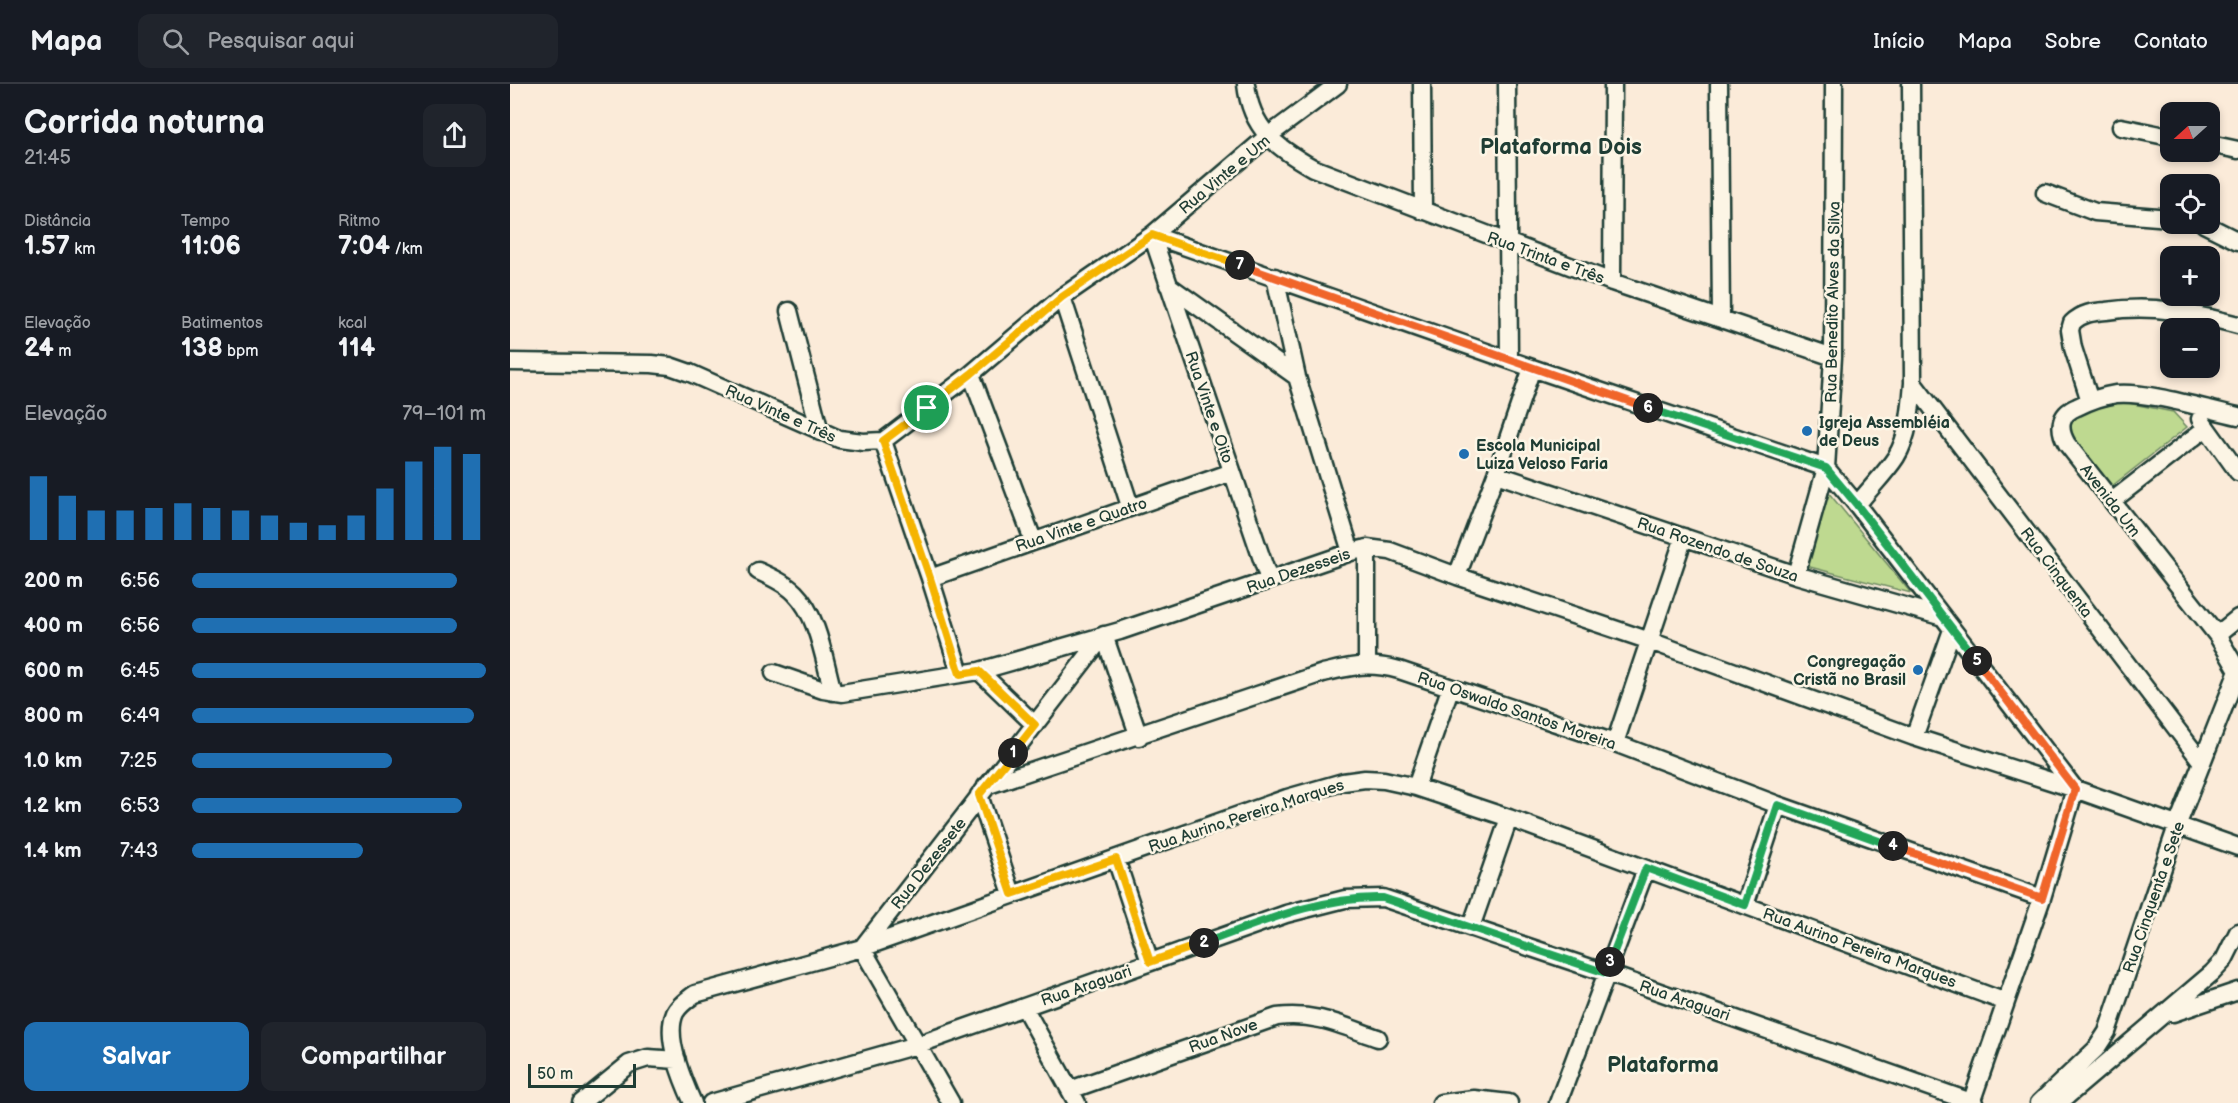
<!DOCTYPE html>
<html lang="pt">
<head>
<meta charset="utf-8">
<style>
  :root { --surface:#171b24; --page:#20242c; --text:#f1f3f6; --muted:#9ea1a6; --line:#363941; --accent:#1f6fb2 }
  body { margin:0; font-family:"Balsamiq Sans",sans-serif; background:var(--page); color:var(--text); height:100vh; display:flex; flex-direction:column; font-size:22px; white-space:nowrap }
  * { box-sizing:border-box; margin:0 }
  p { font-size:20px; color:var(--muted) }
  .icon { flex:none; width:33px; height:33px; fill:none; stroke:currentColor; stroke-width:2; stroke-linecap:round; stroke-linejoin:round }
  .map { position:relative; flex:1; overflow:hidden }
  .drawer { display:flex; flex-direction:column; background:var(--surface); width:510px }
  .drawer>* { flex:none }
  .needle { width:39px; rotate:249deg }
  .tools { position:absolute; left:1650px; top:18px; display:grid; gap:12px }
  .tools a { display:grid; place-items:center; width:60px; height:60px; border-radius:12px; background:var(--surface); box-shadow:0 3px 9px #0003; font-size:30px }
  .scale { position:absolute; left:18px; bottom:15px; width:108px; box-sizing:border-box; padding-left:6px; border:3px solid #1f3d34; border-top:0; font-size:16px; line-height:21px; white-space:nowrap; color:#1f3d34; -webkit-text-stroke:4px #fcf5e5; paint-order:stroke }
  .pin { position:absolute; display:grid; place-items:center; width:51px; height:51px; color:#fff; margin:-26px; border:3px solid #fff; border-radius:50%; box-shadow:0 2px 6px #0007 }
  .km { position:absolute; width:30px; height:30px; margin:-15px; border-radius:50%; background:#222; color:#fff; font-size:16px; line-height:30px; text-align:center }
  .round { display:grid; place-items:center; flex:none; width:63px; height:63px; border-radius:12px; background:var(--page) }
  .summary { display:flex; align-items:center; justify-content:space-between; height:102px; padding:0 24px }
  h1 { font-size:33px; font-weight:700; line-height:45px }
  .figures { display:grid; grid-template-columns:repeat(3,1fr); gap:9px; height:102px; padding:6px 24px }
  .figures div { display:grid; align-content:center }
  .figures b { font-size:26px; font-weight:700 }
  .figures small { font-size:16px; font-weight:400 }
  .figures p { font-size:16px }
  .chart { height:168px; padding:12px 24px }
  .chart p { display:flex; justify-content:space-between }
  .chart svg { width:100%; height:108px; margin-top:6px; stroke:var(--accent); stroke-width:6 }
  .cta { display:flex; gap:12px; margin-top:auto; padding:12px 24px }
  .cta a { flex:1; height:69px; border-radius:12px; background:var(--accent); color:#fff; font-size:24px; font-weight:700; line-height:69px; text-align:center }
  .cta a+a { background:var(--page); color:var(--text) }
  ul { padding:0 24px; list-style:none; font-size:20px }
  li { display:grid; grid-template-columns:96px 72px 1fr; align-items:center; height:45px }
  li i { height:15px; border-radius:8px; background:var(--accent) }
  header { display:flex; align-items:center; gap:36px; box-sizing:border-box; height:84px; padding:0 30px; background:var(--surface); border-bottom:2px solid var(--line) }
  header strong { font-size:28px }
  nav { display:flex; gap:33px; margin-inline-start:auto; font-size:21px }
  .search { width:420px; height:54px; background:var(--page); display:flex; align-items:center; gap:15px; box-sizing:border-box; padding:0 21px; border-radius:12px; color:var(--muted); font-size:22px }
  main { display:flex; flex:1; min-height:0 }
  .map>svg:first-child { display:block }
</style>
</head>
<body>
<header>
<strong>Mapa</strong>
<div class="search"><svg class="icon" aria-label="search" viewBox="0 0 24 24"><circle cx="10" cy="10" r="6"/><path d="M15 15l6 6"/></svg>Pesquisar aqui</div>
<nav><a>Início</a><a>Mapa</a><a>Sobre</a><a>Contato</a></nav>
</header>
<main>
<section class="drawer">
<div class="summary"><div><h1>Corrida noturna</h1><p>21:45</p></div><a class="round"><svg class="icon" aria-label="share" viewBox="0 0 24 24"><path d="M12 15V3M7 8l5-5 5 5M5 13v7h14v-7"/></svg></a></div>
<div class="figures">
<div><p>Distância</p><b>1.57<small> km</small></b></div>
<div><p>Tempo</p><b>11:06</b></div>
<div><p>Ritmo</p><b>7:04<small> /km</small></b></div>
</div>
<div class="figures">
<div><p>Elevação</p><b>24<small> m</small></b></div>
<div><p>Batimentos</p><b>138<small> bpm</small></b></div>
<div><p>kcal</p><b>114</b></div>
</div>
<div class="chart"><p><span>Elevação</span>79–101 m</p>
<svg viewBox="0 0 160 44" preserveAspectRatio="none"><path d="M5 44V18M15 44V26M25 44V32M35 44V32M45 44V31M55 44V29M65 44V31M75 44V32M85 44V34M95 44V37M105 44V38M115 44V34M125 44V23M135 44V12M145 44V6M155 44V9"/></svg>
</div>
<ul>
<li><b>200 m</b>6:56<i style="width:90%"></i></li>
<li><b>400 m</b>6:56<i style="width:90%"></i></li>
<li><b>600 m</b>6:45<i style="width:100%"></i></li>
<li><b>800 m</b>6:49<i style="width:96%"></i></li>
<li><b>1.0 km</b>7:25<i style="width:68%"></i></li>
<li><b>1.2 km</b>6:53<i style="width:92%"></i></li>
<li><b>1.4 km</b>7:43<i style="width:58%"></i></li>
</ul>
<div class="cta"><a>Salvar</a><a>Compartilhar</a></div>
</section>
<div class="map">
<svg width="1728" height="1019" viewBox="0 0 1728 1019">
  <rect width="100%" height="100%" fill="#fbebd9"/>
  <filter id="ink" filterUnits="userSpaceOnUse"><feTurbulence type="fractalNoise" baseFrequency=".0167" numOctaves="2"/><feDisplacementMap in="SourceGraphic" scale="12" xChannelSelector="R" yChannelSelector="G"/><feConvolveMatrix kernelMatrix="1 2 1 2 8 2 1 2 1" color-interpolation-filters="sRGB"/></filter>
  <g filter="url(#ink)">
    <!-- green -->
    <path fill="#bed990" stroke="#6e8b62" stroke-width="1.5" d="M1613,318l50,10 14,15 -75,59 -42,-52c0,-4 0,-7 1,-10 5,-13 39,-19 52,-22z
      M1318,408l83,101 -105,-27z"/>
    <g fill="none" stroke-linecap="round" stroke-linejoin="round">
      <!-- street casing -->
      <g stroke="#1f3d34" stroke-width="21">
        <path id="street" d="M736,0c5,45 30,63 67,84l299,114 221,75
          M912,0l1,127
          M997,0l2,275
          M1209,0l2,234
          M1324,0l-1,273 -7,111 31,37 218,284 -33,109 -71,205
          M1611,43l49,10
          M1700,60l28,6
          M1535,109l50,19 75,6
          M1694,140l34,17
          M642,151l380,133 294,100 -30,107
          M642,151l117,345
          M765,193l22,100 54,175
          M1102,198l1,-198
          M658,201l129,92
          M552,213l68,209
          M279,227l31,121
          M0,278l142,2 18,2 20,7 149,66 24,3 20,-1
          M461,290l62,166
          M1403,299l288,378
          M1580,317l-17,-53 -3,-18 2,-7c10,-10 21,-11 34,-12 48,-7 86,2 132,14
          M1690,335l38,53
          M373,357l88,-67 91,-77 90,-62 116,-99 70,-52
          M373,357l47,137 30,95
          M986,390l300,101 147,42
          M1602,417l94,-73
          M1347,421c12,-16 28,-31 39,-48 13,-21 15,-50 17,-74l-2,-299
          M248,487c13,6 27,12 37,22 24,24 29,68 38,99
          M947,492l39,-102 36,-106
          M420,494l302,-106
          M594,551l35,102
          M1707,551l21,-17
          M857,580v-116
          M469,587l56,54
          M1728,587l-21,-36 -150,-191c-9,-15 -8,-30 10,-37 12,-6 25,-11 39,-13 32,-3 89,15 122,22
          M264,589l49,17 19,3 137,-22 141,-40 231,-79 16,-4 23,3 67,25 193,65 264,96 161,52 163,58
          M1404,653l38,-107
          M1105,659l69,-206
          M476,702l337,-113c30,-7 45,-11 76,-3l216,73 163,62 264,93
          M906,703l34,-98
          M469,711l33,99
          M606,775l34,103
          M1235,821l33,-100
          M961,843l38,-109
          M514,923l53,96
          M1663,929l65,-22
          M560,1006l207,-73c38,-5 66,9 101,21
          M71,1019l48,-39 19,-6 29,2
          M183,1019c-10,-22 -29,-66 -18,-90 4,-8 13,-14 20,-19l167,-46 425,-150 56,-16 22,-3 19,1 32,7 93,31 497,184
          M201,1019l206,-58 369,-131 59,-15 38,-1 223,75 368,130
          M441,1019l-89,-155 242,-313
          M931,1019l33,-4 35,4
          M1048,1019l88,-234
          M1529,1019l57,-54 11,-17 70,-206 61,-155
          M1549,1019l153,-130 12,-13 14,-28"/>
      </g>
      <!-- street -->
      <use href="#street" stroke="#fcf5e5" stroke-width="16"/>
    </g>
  </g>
  <g fill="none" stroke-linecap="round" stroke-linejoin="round" filter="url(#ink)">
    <!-- split-1 casing -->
    <g stroke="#fff" stroke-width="12">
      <path id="split-1" d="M417,324l-44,33 47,137 30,96 19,-3 56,54 -22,28"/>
    </g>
    <!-- split-2 casing -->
    <g stroke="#fff" stroke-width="12">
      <path id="split-2" d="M503,669l-34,42 33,99 104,-35 34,103 54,-19"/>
    </g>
    <!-- split-3 casing -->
    <g stroke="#fff" stroke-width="12">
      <path id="split-3" d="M694,859c58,-21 117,-47 179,-45l223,75 4,-11"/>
    </g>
    <!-- split-4 casing -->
    <g stroke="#fff" stroke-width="12">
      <path id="split-4" d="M1100,878l36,-94 99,37 33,-100 115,41"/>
    </g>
    <!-- split-5 casing -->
    <g stroke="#fff" stroke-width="12">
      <path id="split-5" d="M1383,762l149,52 33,-109 -98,-128"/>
    </g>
    <!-- split-6 casing -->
    <g stroke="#fff" stroke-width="12">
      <path id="split-6" d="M1138,324l178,60 31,37 120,156"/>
    </g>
    <!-- split-7 casing -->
    <g stroke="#fff" stroke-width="12">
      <path id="split-7" d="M730,181l408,143"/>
    </g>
    <!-- split-8 casing -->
    <g stroke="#fff" stroke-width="12">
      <path id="split-8" d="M417,324l44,-34 91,-77 90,-62 88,30"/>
    </g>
    <!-- split-1 -->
    <use href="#split-1" stroke="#f5b400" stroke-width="8"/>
    <!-- split-2 -->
    <use href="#split-2" stroke="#f5b400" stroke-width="8"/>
    <!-- split-3 -->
    <use href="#split-3" stroke="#22a559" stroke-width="8"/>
    <!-- split-4 -->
    <use href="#split-4" stroke="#22a559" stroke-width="8"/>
    <!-- split-5 -->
    <use href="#split-5" stroke="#f0652b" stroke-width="8"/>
    <!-- split-6 -->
    <use href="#split-6" stroke="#22a559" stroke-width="8"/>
    <!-- split-7 -->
    <use href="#split-7" stroke="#f0652b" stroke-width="8"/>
    <!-- split-8 -->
    <use href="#split-8" stroke="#f5b400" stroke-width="8"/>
  </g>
  <!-- markers -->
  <g fill="#1f6fb2" stroke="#fcf5e5" stroke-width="2">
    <circle cx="1297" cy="347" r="6"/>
    <circle cx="954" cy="370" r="6"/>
    <circle cx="1408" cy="586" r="6"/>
  </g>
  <g text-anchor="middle" stroke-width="5" stroke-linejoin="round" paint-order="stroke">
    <!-- street labels -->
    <g font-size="16" fill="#1f3d34" stroke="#fcf5e5">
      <text transform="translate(714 90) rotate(-40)" y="6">Rua Vinte e Um</text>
      <text transform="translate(1036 173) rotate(20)" y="6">Rua Trinta e Três</text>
      <text transform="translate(1322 218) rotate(-89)" y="6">Rua Benedito Alves da Silva</text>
      <text transform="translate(700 323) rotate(71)" y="6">Rua Vinte e Oito</text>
      <text transform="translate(271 329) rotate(24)" y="6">Rua Vinte e Três</text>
      <text transform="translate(1601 416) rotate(52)" y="6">Avenida Um</text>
      <text transform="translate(571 440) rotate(-19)" y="6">Rua Vinte e Quatro</text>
      <text transform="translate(1208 465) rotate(19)" y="6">Rua Rozendo de Souza</text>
      <text transform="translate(788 486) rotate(-19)" y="6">Rua Dezesseis</text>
      <text transform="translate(1547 488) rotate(53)" y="6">Rua Cinquenta</text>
      <text transform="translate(1007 626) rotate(19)" y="6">Rua Oswaldo Santos Moreira</text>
      <text transform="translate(736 731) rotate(-18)" y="6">Rua Aurino Pereira Marques</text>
      <text transform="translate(418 779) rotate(-52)" y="6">Rua Dezessete</text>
      <text transform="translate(1643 813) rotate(-71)" y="6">Rua Cinquenta e Sete</text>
      <text transform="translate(1350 863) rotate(20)" y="6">Rua Aurino Pereira Marques</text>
      <text transform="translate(576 901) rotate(-19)" y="6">Rua Araguari</text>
      <text transform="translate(1175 916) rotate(19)" y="6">Rua Araguari</text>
      <text transform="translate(713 951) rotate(-20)" y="6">Rua Nove</text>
    </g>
    <!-- poi labels -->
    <g font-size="16" font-weight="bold" fill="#1f3d34" stroke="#fcf5e5" text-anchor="start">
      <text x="1309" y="344">Igreja Assembléia<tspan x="1309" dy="18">de Deus</tspan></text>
      <text x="966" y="367">Escola Municipal<tspan x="966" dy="18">Luiza Veloso Faria</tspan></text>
      <text x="1396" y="583" text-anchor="end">Congregação<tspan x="1396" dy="18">Cristã no Brasil</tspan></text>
    </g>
    <!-- district labels -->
    <g font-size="22" font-weight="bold" fill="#1f3d34" stroke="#fcf5e5">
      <text x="1051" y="70">Plataforma Dois</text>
      <text x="1153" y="988">Plataforma</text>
    </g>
  </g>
</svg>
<div class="tools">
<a><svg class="needle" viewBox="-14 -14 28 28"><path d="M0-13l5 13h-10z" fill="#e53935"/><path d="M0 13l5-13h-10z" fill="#9ea1a6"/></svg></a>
<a><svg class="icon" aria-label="locate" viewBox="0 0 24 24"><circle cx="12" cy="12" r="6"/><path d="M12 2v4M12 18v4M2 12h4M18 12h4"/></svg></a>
<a>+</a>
<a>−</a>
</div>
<div class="scale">50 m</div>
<div class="pin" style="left:417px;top:324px;background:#1e9e55"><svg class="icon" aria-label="arrive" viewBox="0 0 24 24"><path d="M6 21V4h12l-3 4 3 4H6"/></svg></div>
<b class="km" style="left:503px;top:669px">1</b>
<b class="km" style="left:694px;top:859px">2</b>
<b class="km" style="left:1100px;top:878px">3</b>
<b class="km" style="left:1383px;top:762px">4</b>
<b class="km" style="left:1467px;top:577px">5</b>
<b class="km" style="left:1138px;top:324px">6</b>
<b class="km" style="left:730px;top:181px">7</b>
</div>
</main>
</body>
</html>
